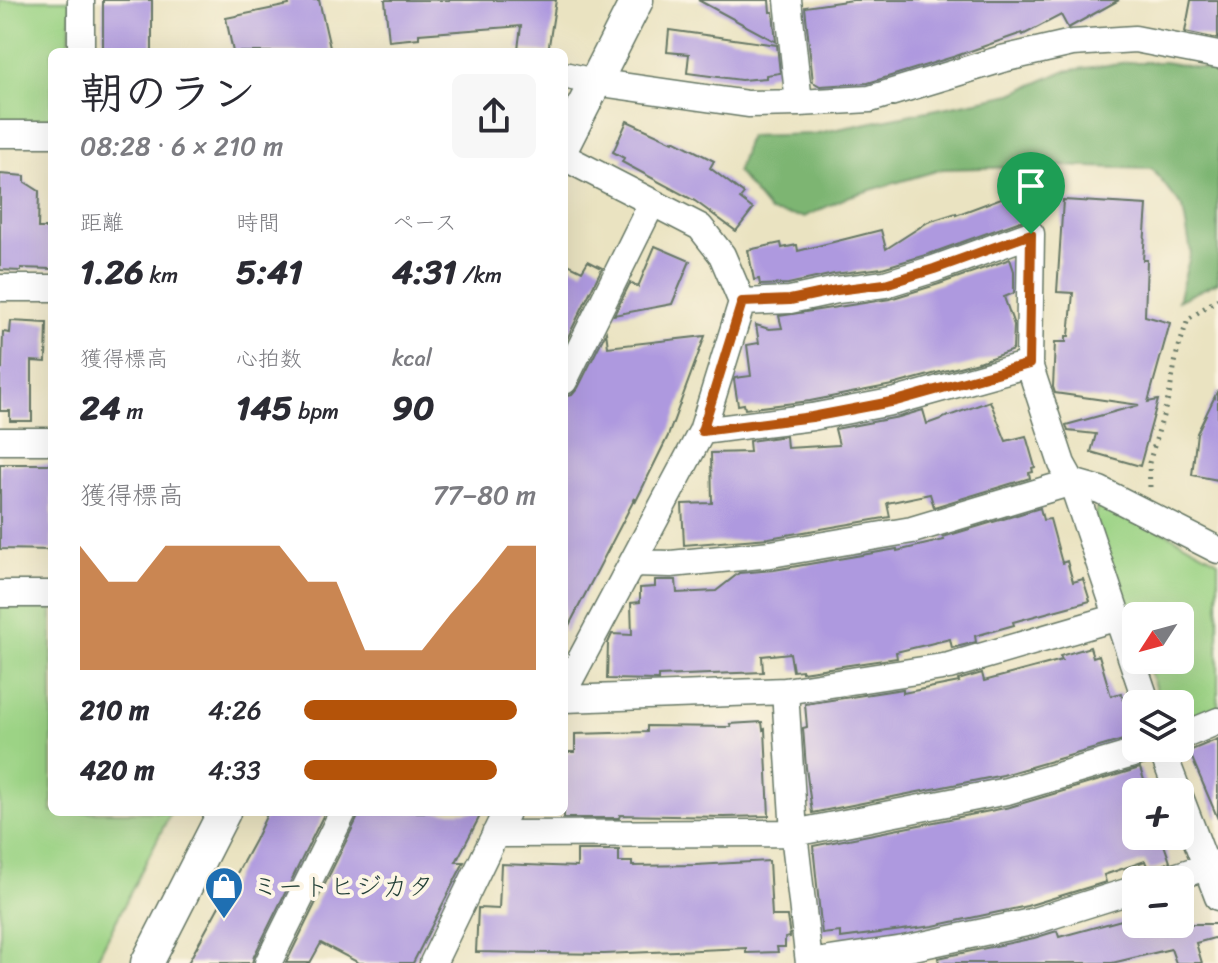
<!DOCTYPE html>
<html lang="ja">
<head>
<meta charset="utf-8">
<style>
  :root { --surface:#fff; --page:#f7f7f7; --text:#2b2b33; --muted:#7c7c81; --accent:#b45309 }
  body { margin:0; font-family:Sriracha,"Klee One",sans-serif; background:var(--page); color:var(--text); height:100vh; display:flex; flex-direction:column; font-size:30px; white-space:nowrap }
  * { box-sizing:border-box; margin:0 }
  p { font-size:26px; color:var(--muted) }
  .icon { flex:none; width:44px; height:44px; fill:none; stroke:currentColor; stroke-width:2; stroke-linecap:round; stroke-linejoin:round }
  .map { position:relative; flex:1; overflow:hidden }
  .details { position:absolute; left:48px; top:48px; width:520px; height:768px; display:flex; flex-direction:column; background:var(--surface); border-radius:12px; box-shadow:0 8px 32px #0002 }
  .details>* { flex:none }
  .needle { width:52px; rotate:234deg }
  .fabs { position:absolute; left:1122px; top:602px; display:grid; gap:16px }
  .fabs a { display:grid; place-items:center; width:72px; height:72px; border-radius:12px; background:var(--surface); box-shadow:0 8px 32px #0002; font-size:40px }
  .pin { position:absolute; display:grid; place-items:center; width:68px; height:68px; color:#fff; margin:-82px -34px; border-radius:50% 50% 50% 0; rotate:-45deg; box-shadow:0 0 8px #0007 }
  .pin .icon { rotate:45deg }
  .round { display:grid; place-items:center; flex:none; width:84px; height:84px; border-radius:12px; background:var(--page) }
  .summary { display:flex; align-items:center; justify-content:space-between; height:136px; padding:0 32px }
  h1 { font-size:44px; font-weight:700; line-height:60px }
  .stats { display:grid; grid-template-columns:repeat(3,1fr); gap:12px; height:136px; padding:8px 32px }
  .stats div { display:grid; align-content:center }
  .stats b { font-size:34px; font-weight:700 }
  .stats small { font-size:22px; font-weight:400 }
  .stats p { font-size:22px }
  .chart { height:224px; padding:16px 32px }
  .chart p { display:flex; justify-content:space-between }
  .chart svg { width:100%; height:144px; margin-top:8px; fill:var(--accent); opacity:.7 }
  ul { padding:0 32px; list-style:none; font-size:26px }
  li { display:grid; grid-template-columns:128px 96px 1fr; align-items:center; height:60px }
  li i { height:20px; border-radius:10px; background:var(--accent) }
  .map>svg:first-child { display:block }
</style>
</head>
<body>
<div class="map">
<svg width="1218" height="963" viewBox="0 0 1218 963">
  <rect width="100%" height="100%" fill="#fcf5e5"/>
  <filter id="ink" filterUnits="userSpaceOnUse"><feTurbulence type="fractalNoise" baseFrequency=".0125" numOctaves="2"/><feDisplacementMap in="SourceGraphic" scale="16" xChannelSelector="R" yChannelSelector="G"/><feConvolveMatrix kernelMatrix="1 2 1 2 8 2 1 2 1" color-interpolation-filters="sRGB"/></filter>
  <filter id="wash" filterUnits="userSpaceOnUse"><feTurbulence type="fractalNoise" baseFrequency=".006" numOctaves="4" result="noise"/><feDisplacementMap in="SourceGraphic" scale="32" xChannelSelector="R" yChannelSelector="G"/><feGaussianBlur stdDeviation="1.8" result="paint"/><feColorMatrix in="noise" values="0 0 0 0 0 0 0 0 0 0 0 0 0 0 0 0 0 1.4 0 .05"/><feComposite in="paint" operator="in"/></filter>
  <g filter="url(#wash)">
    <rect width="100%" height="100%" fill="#eae3c1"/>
    <!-- green -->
    <path fill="#9cd385" stroke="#5e885c" stroke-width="2" d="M0,0h71l-2,52h-17v69l-52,3z
      M1109,502l109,59v148l-38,15v-20h-19l-15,-44h34v-44h-44v16l-42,-115 3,-9z
      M52,606v206h119l-76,151h-95v-356z"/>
    <!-- forest -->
    <path fill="#7db572" stroke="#4e7953" stroke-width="2" d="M1129,62h35l54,9v211l-40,19 13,-49 -8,-44 -31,-39 -95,-3 -114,3 -93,27 -46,21 -34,-5 -33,-40 12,-36 64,-2 199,-40 52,-23z"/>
    <g id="blocks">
      <!-- building -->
      <path fill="#ae99df" d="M103,0h49v52h-49z
        M288,0h31l12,52h-98l-7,-34 63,-13z
        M385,0h171l-8,52 -30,-3 3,-23 -102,8v4l-30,3z
        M698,0h71l1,12h3l3,30z
        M853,0h266l-49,27 -2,1 -7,-13 -38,20 -1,-2 -66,23 -88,27 -48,3 -7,-4 -8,-75z
        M1191,0h27v39l-33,-7z
        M669,30l108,15 3,28 -14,2v3l-25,2 -54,-7 2,-19 -22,-2z
        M627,121l46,21 1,-2 40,21 -4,7 34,26 -4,5 13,10 -17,22 -41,-30 -73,-39 2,-4 -11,-6z
        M0,174l25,2v6l14,9 -1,37h14v41l-31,-1v3l-21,-1z
        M1012,194l2,5 11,-4 9,23 -8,1 -97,35 -47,14 -48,6 -46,10 -28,1 -1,-6 -5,1 -6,-30 33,-7 1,5 15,-3 1,6 83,-21 5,19 42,-27 28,-9v2z
        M1063,200l84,5 -4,55h4l-2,56 25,7 -22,79 10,-2 -18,66 -49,-14 5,-18 -28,-3 -2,-6 73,-20 -84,-12 -2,-6 2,-45h11v-6h3l4,-43 -16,-1z
        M655,246l35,15 -18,43 -58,11 16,-32 8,4z
        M1010,259l4,12v22l-10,4 10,28 -1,25 -28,10 -93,25 -82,16 -65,8 -1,-5 -6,1 -4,-25 1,-2 16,-2 -4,-31 12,-2 -3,-18 13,4 13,-1 -3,-12 111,-17 49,-15z
        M588,261l14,7 -38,77v-83l18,9z
        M11,321l36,2 -1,39 -14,-1v60h-22v-10h-10v-42h2l1,-37 7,1z
        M606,332l2,15 97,-11 -37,100 -33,67v-5l-71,137v-238l8,-2 6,-7z
        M1218,390v90l-26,-5 5,-42z
        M990,401l16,40 20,-5 9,31 -3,1 1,4 -4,1 1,5 -96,29 -4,-13 -43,9 3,14 -121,21 -85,7 -2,-41 30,-1 -1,-50 39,-1 -1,-11 37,-5 1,12 52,-3 -4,-16 64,-12 24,-7 4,14z
        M0,464h52v86l-52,-1z
        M1040,508l3,12 7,-1 12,44 5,-2 6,21 10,-3 7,22 -77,21 1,3 -39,11 1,6 -24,6 -2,-9 -54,13 1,6 -95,14v-2l-9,1 -3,-18 -28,3 1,16 -105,4v4l-51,-1 1,-36 4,-9 20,1 -1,-32 9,-1v-14l15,-1v-7h21l1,13 39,-2 23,-18 35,-3 123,-21v2l47,-11 -1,-3z
        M1090,647l3,10 6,-2 12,41 10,-3 15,40 -7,2 1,3 -127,37 -191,38 -6,-45 -3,-40 4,-1 -2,-23 98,-15v4l56,-11 -1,-2 24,-7 2,8 78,-21 -2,-4z
        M762,722l1,8 2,-1 4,87 -45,1 -104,-2 -1,3h-55v-66h11v-18l72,-2v-6l84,1 -1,-3z
        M1218,739v80l-29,-68z
        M1140,768l8,24h-12v44h25l9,26 -21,9 -4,-10 -41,14 2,7 -79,24 -94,20 -93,12v-6l-18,2 -9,-88 197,-39z
        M268,812h57l-71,144 -2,7h-64l67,-123z
        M359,812h123l-26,50h8l-51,101h-54l-38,-20 -11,20h-24l71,-144z
        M577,850h42v12h13v4l64,-1 73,-4 3,55h15l3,21 -5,1v9h-8l1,5 -32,1v-5l-142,6 -128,-2 2,-44 21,1 2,-45 76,3z
        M1136,916v8h82v13l-22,6 6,20h-26l-5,-14 -59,14h-173l-1,-5 96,-20 23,-7 2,6z"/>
    </g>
  </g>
  <g filter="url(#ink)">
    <use href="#blocks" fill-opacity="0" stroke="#667765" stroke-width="2"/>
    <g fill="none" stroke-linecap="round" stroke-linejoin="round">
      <!-- minor casing -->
      <g stroke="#667765" stroke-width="29">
        <path id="minor" d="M788,0l11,103
          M81,52v-52
          M564,75l30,7 154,22 51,-1 71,-4 132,-40 70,-16 63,-4 83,16
          M0,134h52
          M564,157l136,70 22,28 20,47 -40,129 -138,260
          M0,288h52
          M742,302l48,-2 47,-10 48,-6 49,-15 97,-35 -2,130 33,100 10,18 75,222
          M564,381l88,-178
          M702,431l110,-14 84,-16 133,-37
          M0,441h52
          M633,563l38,1 100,-10 141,-24 160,-48 28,8 118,60
          M0,594h52
          M785,691l9,142 15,130
          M564,699l221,-8 164,-25 169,-49
          M1180,737l38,-16
          M1161,748l17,44
          M1180,797l38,100
          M495,834l299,-1 213,-42 146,-43
          M1165,880l53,-17
          M268,963l75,-151
          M433,963l73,-151
          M809,963l95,-14 127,-27 105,-33"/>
      </g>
      <!-- tertiary casing -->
      <g stroke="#667765" stroke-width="35">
        <path id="tertiary" d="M564,144l73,-144
          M147,963l77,-151"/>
      </g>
      <!-- path -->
      <path stroke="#667765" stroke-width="5" stroke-dasharray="2 6" stroke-linecap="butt" d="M1150,487l-1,-24 20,-67 8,-43 11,-34 30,-20"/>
      <!-- minor -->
      <use href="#minor" stroke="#fff" stroke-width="26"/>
      <!-- tertiary -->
      <use href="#tertiary" stroke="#fff" stroke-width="32"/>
    </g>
  </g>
  <g fill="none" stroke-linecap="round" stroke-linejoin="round" filter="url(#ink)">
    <!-- route casing -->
    <g stroke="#fff" stroke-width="16">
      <path id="route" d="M1031,234l-2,130 -133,37 -84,16 -110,14 40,-129 48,-2 47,-10 48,-6 49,-15z"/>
    </g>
    <!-- route -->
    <use href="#route" stroke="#b45309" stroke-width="10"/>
  </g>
  <!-- icons -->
  <defs>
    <g id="shop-pin" transform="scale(2)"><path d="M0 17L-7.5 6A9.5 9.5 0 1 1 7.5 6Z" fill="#1f6fb2" stroke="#fcf5e5"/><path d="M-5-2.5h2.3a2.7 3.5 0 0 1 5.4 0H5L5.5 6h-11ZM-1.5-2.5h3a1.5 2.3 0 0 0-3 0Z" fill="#fff"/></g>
  </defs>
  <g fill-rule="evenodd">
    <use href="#shop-pin" x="224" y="886"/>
  </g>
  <g text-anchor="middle" stroke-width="8" stroke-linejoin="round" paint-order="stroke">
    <!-- poi labels -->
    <g font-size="26" fill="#1f3d34" stroke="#fcf5e5" text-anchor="start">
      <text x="252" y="895">ミートヒジカタ</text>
    </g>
  </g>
</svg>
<div class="fabs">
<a><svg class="needle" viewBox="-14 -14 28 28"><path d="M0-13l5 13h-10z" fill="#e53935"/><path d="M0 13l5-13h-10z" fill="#7c7c81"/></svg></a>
<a><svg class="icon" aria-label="layers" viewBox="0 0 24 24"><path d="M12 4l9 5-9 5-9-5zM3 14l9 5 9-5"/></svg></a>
<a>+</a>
<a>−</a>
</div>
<div class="pin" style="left:1031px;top:234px;background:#1e9e55"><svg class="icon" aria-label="arrive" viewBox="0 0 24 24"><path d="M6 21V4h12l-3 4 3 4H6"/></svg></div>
<section class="details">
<div class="summary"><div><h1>朝のラン</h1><p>08:28 · 6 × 210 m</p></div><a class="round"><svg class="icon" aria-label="share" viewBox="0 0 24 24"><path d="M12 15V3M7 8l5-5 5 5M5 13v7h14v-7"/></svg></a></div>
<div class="stats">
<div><p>距離</p><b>1.26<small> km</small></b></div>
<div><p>時間</p><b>5:41</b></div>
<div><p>ペース</p><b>4:31<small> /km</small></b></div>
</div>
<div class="stats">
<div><p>獲得標高</p><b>24<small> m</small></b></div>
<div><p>心拍数</p><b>145<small> bpm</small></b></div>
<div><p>kcal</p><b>90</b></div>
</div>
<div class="chart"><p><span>獲得標高</span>77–80 m</p>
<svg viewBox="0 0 160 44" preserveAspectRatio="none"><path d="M0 44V6L10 17L20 17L30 6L40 6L50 6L60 6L70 6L80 17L90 17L100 38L110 38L120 38L130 27L140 17L150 6L160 6V44z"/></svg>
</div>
<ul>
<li><b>210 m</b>4:26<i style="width:92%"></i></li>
<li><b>420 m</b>4:33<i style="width:83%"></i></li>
</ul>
</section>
</div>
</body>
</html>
